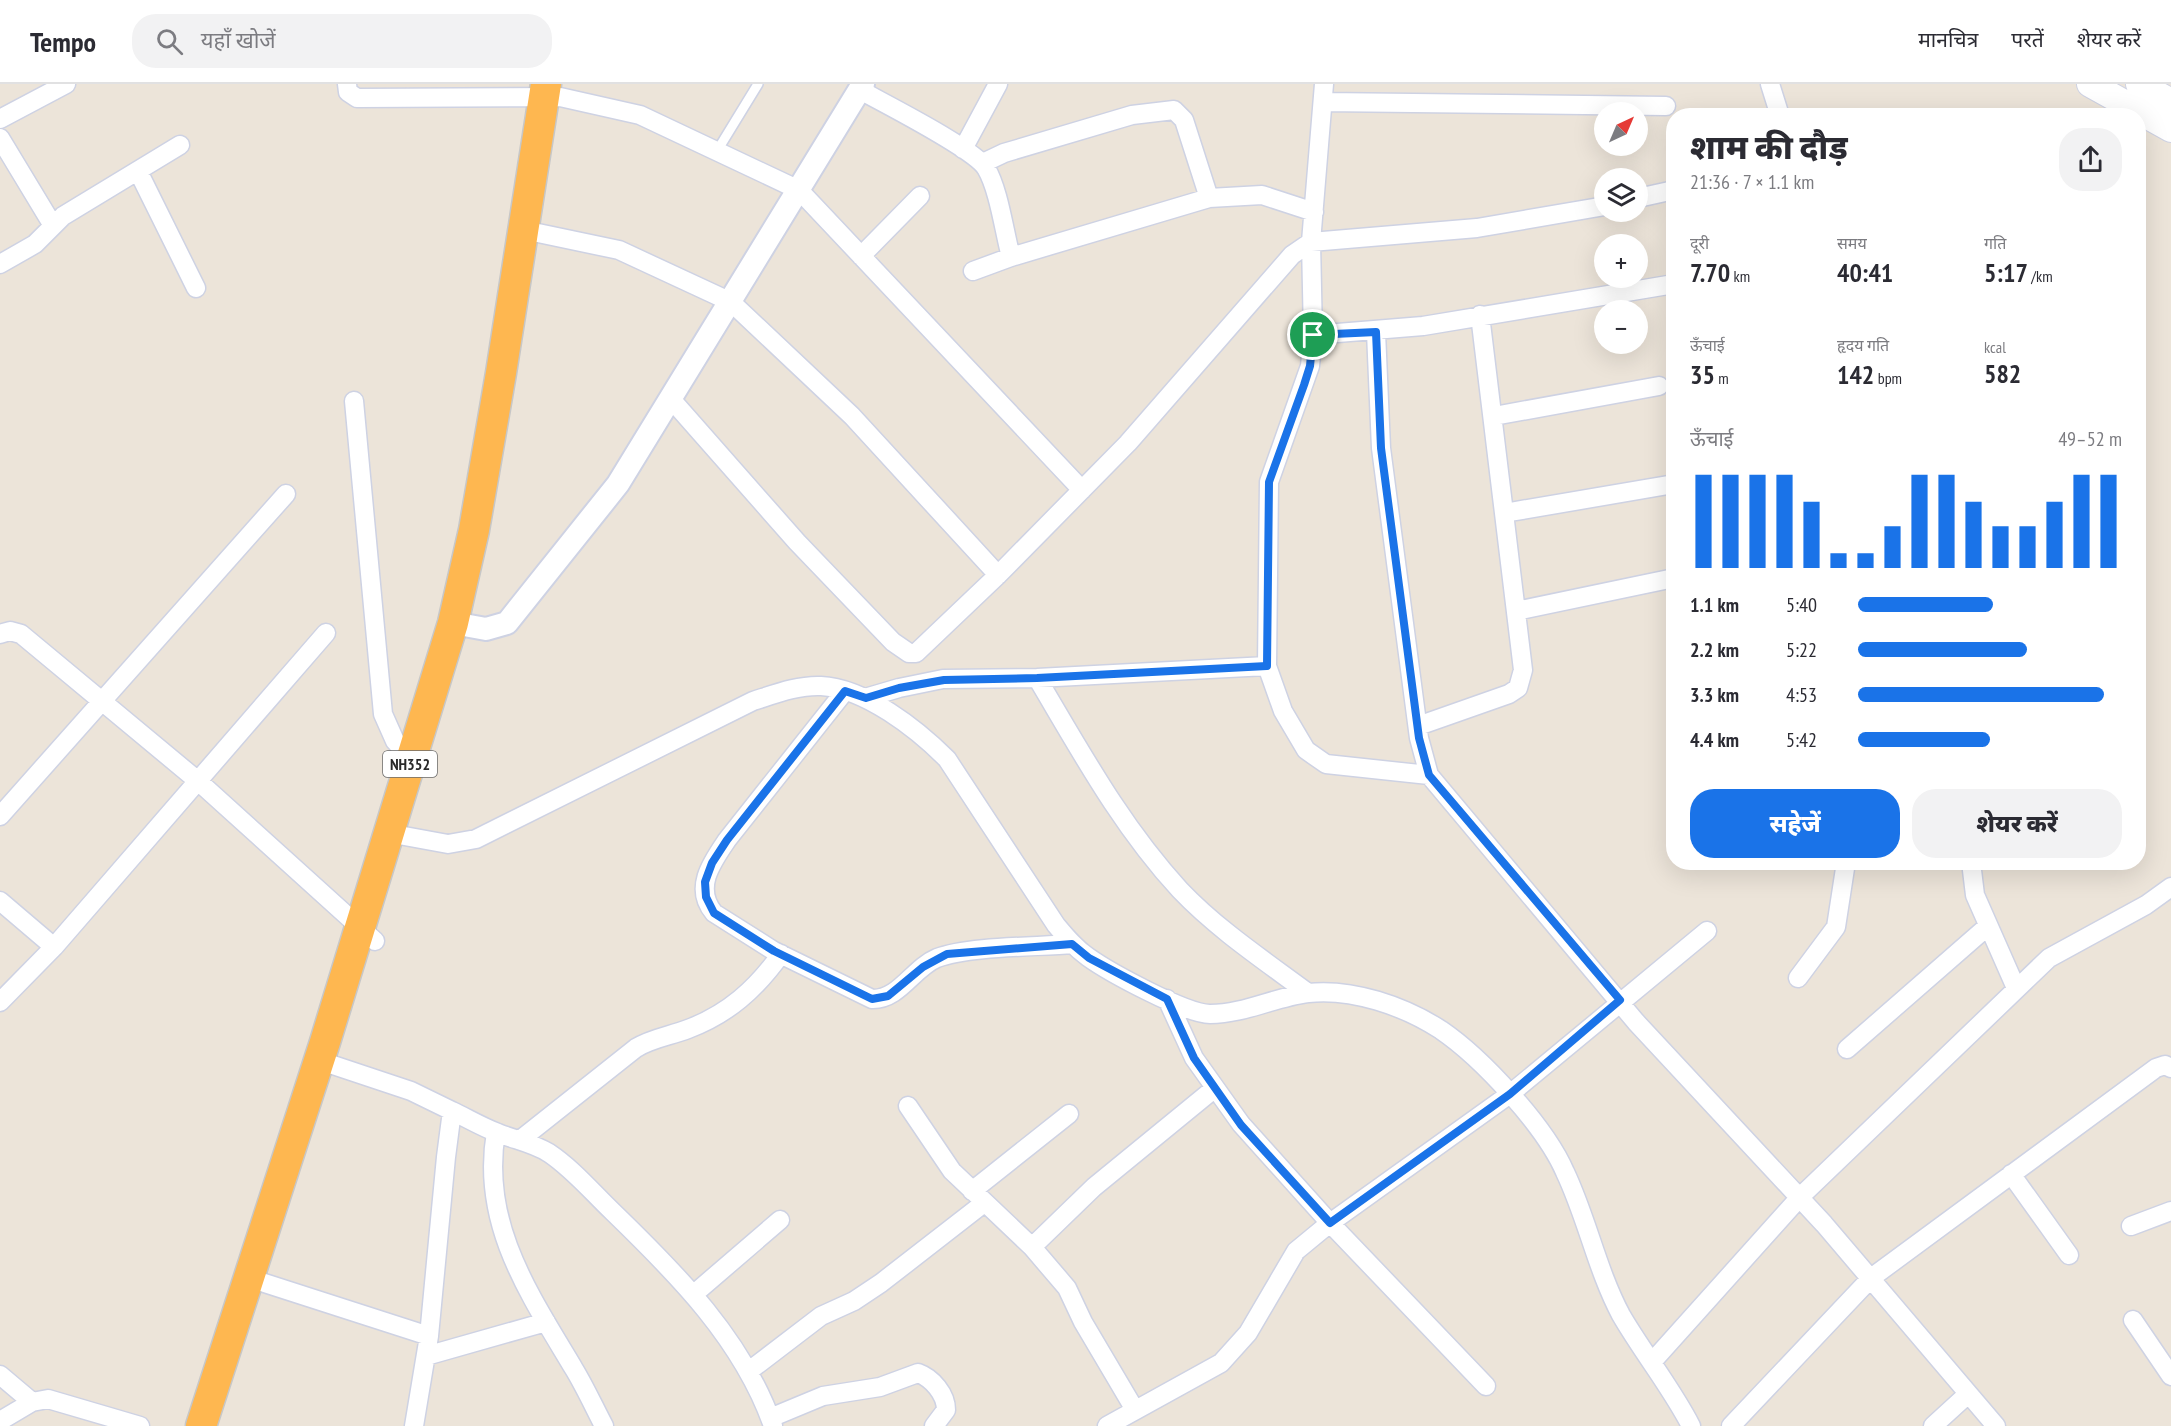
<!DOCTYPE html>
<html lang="hi">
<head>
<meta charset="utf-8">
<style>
  :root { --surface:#fff; --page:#f2f2f3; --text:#2b2b33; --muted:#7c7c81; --line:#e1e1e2; --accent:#1a73e8 }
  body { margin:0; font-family:"PT Sans Narrow","Noto Sans Devanagari",sans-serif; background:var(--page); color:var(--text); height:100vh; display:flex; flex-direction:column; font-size:22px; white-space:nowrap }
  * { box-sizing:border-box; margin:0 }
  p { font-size:20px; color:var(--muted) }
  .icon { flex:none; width:33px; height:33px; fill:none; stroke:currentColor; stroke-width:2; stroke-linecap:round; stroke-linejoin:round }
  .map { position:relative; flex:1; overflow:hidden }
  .sheet { position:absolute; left:1666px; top:24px; width:480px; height:762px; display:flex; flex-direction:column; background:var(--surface); border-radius:24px; box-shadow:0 6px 24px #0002 }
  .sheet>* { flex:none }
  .needle { width:39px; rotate:44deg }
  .fabs { position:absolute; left:1594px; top:18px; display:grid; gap:12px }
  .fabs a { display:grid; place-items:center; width:54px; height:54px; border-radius:50%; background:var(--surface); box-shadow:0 6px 24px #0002; font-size:30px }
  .pin { position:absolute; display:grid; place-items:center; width:51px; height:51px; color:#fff; margin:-26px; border:3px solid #fff; border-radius:50%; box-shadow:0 2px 6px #0007 }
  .round { display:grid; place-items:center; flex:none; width:63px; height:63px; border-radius:24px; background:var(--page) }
  .overview { display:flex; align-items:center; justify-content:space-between; height:102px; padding:0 24px }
  h1 { font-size:33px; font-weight:800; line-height:45px }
  .metrics { display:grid; grid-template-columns:repeat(3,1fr); gap:9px; height:102px; padding:6px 24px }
  .metrics div { display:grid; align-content:center }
  .metrics b { font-size:26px; font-weight:800 }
  .metrics small { font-size:16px; font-weight:400 }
  .metrics p { font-size:16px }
  .chart { height:168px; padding:12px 24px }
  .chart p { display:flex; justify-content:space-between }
  .chart svg { width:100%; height:108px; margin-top:6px; stroke:var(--accent); stroke-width:6 }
  .primary-button { display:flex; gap:12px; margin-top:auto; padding:12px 24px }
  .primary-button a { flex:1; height:69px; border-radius:24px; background:var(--accent); color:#fff; font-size:24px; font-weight:800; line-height:69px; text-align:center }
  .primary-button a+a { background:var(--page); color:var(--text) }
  ul { padding:0 24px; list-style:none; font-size:20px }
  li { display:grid; grid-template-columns:96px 72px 1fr; align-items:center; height:45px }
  li i { height:15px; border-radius:8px; background:var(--accent) }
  header { display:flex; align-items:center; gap:36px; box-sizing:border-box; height:84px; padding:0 30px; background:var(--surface); border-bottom:2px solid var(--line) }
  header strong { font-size:28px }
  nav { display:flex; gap:33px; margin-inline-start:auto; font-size:21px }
  .search { width:420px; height:54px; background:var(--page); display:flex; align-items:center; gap:15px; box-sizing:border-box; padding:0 21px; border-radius:24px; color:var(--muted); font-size:22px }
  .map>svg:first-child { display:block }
</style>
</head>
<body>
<header>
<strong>Tempo</strong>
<div class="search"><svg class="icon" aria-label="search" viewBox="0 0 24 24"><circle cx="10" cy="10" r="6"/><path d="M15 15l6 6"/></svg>यहाँ खोजें</div>
<nav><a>मानचित्र</a><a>परतें</a><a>शेयर करें</a></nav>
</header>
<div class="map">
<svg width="2171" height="1342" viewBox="0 0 2171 1342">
  <rect width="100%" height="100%" fill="#ece4d9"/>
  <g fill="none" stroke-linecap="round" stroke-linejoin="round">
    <!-- service casing -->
    <g stroke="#ced2e3" stroke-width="12">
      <path id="service" d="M717,67l41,-67"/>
    </g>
    <!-- minor casing -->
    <g stroke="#ced2e3" stroke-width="21">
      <path id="minor" d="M347,0l1,8 9,6 203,-1 80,18 159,75 283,300
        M1324,0l-13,158 2,93 -3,31 -41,116 -2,184 16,45 23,39 20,14 103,11
        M1770,0l10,32
        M860,6c25,14 113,58 126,78 13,22 18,63 25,89
        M1323,18l343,4
        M0,35l66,-35
        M0,54l52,86
        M963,65l35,-65
        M983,79l21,-10 128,-38 42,-5 10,10 25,78
        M138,87l58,117
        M1638,114l36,-8
        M538,149l81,17 112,52 121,114 146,159
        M861,172l59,-60
        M0,180l35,-20 28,-28 117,-71
        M973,187l38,-14 198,-59 53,-3 52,17
        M1376,248l5,116 38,290 10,37 207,247 188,202 172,202
        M1313,251l110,-9 251,-42
        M671,315l126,143 96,100 16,11h7l82,-78 130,-132 164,-188 19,-13 166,-14 128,-22
        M354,317l29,313 12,27 16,18
        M1494,332l165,-30
        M1504,429l170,-29
        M1516,527l158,-33
        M0,550l10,-3 11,3 177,147 177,160
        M1037,594c44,74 84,148 143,212 37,39 85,71 128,103
        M845,607l-118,149c-15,22 -34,48 -13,73l60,38 98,48c27,1 41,-31 65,-41 32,-12 99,-11 135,-14
        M865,614l34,-10 44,-9 94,-1 230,-12
        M1418,642l91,-32 9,-6 5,-18 -43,-355
        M0,732l286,-322
        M388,749l60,11 28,-5 277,-138c22,-7 45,-16 68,-15 44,2 96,43 126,73l109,166c10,12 19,23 32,32 21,15 98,57 122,57 34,0 65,-17 98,-21 44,-5 96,13 133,37 41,28 104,96 124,142 22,46 32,98 56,143 22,38 50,72 70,111
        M1971,778l4,33 41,93
        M0,817l54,46
        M1798,894l38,-51 10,-65
        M1167,915l27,59 47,66 89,99 156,163
        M0,918l54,-55 272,-314
        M1847,965l141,-123
        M318,976l93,31 41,20 -6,46 -17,179 -15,90
        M908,1022l44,65 80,76 35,41 16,34 52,88
        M452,1027c15,7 30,16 46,22 17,7 35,10 51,20 24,16 43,39 64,59 64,62 130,128 160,214
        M496,1048c-16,92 34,163 78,237 11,18 20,38 30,57
        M520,1056l116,-92c16,-10 34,-12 52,-19 40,-15 68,-40 93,-75
        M2011,1090l58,81
        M972,1107l97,-77
        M2131,1142l40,-15
        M1032,1163l62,-60 121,-99
        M249,1194l180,58
        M694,1210l86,-74
        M2133,1236l38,56
        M426,1272l120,-34
        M1652,1278l148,-165 249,-239 97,-53 25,-18
        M749,1287l72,-55 33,-15 27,-18 103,-80
        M0,1291l32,27
        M770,1334l53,-22 57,-9 38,-14c14,5 28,21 28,37l-12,16
        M0,1337l32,-19 16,-3 92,27
        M1107,1342l114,-63 27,-30 48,-82 34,-28 180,-129 197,-163
        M1731,1342l140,-148 285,-210 9,-3 6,3
        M1933,1342l35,-32"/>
    </g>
    <!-- tertiary casing -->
    <g stroke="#ced2e3" stroke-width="26">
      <path id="tertiary" d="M453,539l33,6 21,-6 111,-139 245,-400"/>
    </g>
    <!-- secondary casing -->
    <g stroke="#ced2e3" stroke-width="28">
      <path id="secondary" d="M2090,0l81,45
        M2139,0l32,18"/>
    </g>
    <!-- trunk casing -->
    <g stroke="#c7c7c7" stroke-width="33">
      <path id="trunk" d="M201,1342l124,-384 128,-419 21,-93 27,-157 45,-289"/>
    </g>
    <!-- service -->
    <use href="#service" stroke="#fff" stroke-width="9"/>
    <!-- minor -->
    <use href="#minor" stroke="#fff" stroke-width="18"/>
    <!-- tertiary -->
    <use href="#tertiary" stroke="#fff" stroke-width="22"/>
    <!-- secondary -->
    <use href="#secondary" stroke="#fff" stroke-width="26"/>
    <!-- trunk -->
    <use href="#trunk" stroke="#feb750" stroke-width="30"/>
  </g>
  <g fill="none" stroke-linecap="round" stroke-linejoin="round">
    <!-- route casing -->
    <g stroke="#fff" stroke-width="12">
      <path id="route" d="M1376,248l5,116 38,290 10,37 191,225 -110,94 -180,129 -89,-98 -47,-67 -27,-59 -78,-41 -17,-14 -125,10 -24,13 -35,29 -16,3 -98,-48 -60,-38 -8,-16 -1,-15 7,-19 15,-23 118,-149 21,7 33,-10 45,-8 93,-2 230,-12 2,-184 35,-97 6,-19 3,-31z"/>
    </g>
    <!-- route -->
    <use href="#route" stroke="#1a73e8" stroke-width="8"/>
  </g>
  <g text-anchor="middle" stroke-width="4.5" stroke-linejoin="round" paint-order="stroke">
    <!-- shield labels -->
    <rect fill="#fff" stroke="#696969" stroke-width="1.5" x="383" y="667" width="54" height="26" rx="4.5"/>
    <g font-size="16" font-weight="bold" fill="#292929">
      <text x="410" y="686">NH352</text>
    </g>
  </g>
</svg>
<div class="fabs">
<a><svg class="needle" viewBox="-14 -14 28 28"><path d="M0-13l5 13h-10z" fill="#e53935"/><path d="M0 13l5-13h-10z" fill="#7c7c81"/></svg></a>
<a><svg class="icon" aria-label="layers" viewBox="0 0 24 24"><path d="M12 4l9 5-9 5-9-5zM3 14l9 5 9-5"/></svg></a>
<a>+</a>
<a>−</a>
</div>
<div class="pin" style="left:1313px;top:251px;background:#1e9e55"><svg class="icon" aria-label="arrive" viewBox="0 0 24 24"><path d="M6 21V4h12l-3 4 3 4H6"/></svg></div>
<section class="sheet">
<div class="overview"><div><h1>शाम की दौड़</h1><p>21:36 · 7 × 1.1 km</p></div><a class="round"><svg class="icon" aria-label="share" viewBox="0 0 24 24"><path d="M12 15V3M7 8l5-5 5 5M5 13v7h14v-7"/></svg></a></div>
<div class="metrics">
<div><p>दूरी</p><b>7.70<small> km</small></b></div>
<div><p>समय</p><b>40:41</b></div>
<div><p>गति</p><b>5:17<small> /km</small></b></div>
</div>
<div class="metrics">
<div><p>ऊँचाई</p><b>35<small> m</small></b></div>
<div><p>हृदय गति</p><b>142<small> bpm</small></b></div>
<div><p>kcal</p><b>582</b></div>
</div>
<div class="chart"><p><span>ऊँचाई</span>49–52 m</p>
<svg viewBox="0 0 160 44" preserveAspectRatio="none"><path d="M5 44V6M15 44V6M25 44V6M35 44V6M45 44V17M55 44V38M65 44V38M75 44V27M85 44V6M95 44V6M105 44V17M115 44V27M125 44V27M135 44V17M145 44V6M155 44V6"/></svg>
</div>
<ul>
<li><b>1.1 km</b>5:40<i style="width:51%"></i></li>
<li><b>2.2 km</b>5:22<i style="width:64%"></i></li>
<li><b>3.3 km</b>4:53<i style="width:93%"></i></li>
<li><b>4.4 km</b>5:42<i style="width:50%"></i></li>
</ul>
<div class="primary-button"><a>सहेजें</a><a>शेयर करें</a></div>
</section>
</div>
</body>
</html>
